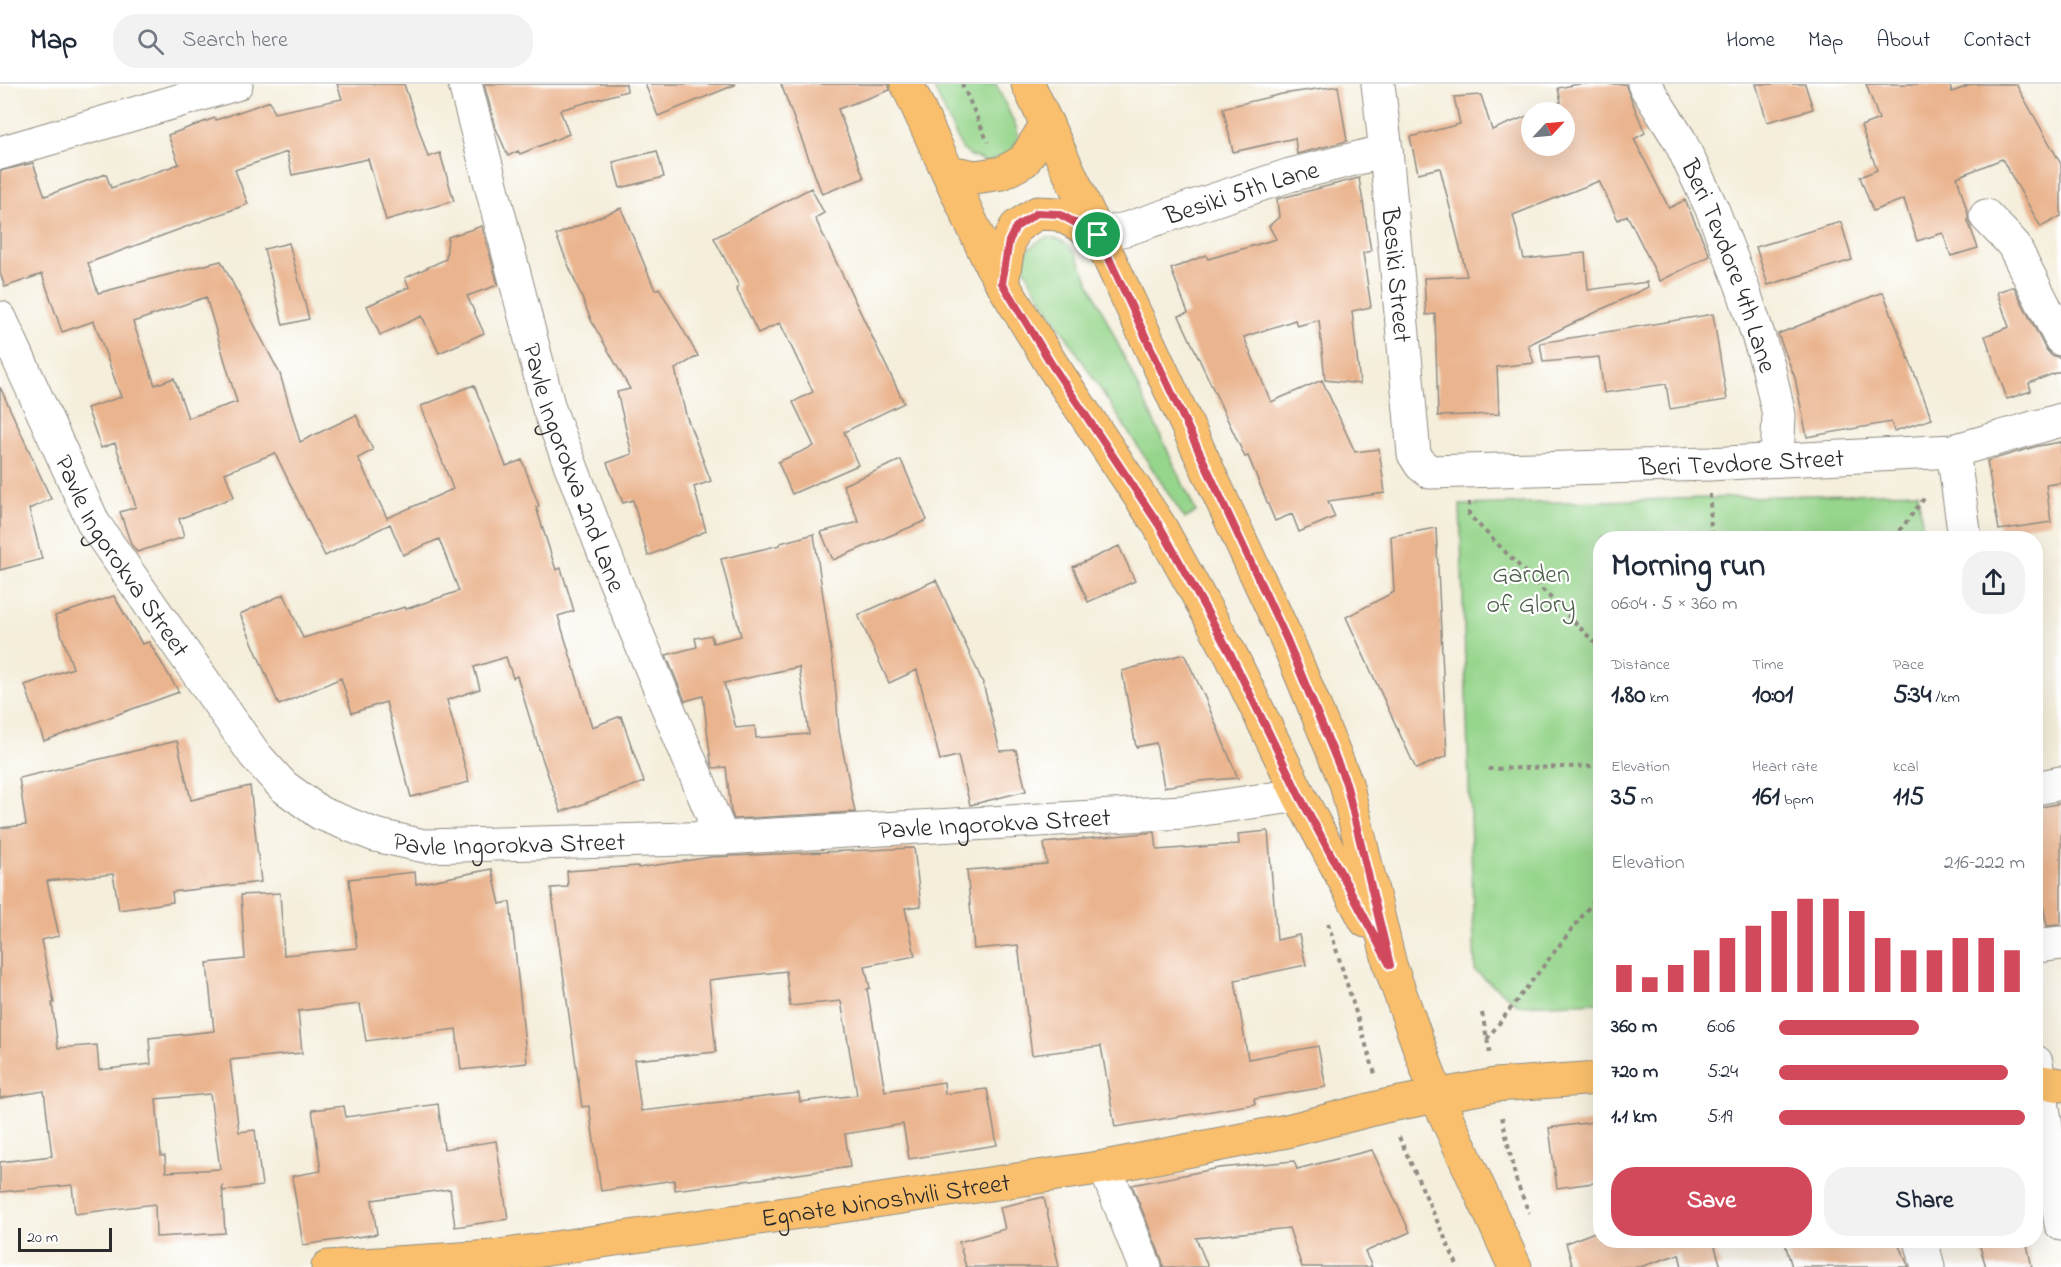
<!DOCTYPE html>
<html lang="en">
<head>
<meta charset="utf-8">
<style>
  :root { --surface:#fff; --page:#f2f2f3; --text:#1f2937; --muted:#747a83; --line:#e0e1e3; --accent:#d1495b }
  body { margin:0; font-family:"Indie Flower",sans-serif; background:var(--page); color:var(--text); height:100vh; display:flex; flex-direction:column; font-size:22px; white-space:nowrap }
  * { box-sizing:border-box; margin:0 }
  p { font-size:20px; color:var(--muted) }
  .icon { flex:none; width:33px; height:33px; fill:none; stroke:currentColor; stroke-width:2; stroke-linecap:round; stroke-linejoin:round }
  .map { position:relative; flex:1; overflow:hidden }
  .sheet { position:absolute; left:1593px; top:447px; width:450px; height:717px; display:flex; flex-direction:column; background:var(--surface); border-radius:24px; box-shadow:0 6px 24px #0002 }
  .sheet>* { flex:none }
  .needle { width:39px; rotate:64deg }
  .fabs { position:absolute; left:1521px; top:18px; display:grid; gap:12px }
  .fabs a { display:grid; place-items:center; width:54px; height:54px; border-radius:50%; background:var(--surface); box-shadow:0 6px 24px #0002; font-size:30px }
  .scale { position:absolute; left:18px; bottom:15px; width:94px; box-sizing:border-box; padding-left:6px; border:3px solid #2b2b2b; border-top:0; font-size:16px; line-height:21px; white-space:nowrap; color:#2b2b2b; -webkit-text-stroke:4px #fff; paint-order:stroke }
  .pin { position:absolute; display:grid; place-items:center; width:51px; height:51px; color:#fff; margin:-26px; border:3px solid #fff; border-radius:50%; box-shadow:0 2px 6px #0007 }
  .round { display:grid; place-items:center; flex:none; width:63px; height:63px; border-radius:24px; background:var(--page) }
  .headline { display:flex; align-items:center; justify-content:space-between; height:102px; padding:0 18px }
  h1 { font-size:33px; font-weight:700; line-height:45px }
  .metrics { display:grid; grid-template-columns:repeat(3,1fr); gap:9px; height:102px; padding:6px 18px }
  .metrics div { display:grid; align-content:center }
  .metrics b { font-size:26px; font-weight:700 }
  .metrics small { font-size:16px; font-weight:400 }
  .metrics p { font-size:16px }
  .chart { height:168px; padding:12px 18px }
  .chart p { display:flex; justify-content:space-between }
  .chart svg { width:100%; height:108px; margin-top:6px; stroke:var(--accent); stroke-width:6 }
  .action { display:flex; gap:12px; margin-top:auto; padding:12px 18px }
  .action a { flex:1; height:69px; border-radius:24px; background:var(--accent); color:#fff; font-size:24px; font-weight:700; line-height:69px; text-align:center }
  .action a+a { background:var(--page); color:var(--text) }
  ul { padding:0 18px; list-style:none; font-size:20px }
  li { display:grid; grid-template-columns:96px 72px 1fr; align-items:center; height:45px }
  li i { height:15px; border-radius:8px; background:var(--accent) }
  header { display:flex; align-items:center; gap:36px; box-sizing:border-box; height:84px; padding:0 30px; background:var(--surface); border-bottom:2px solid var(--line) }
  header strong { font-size:28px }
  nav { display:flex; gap:33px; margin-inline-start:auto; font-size:21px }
  .search { width:420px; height:54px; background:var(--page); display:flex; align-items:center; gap:15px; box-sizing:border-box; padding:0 21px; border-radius:24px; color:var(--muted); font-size:22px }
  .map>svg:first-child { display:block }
</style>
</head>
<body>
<header>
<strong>Map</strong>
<div class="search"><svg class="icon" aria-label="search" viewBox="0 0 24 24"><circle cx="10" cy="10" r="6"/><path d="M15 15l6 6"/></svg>Search here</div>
<nav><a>Home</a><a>Map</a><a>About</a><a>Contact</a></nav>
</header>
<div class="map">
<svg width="2061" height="1183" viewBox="0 0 2061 1183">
  <rect width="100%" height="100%" fill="#fff"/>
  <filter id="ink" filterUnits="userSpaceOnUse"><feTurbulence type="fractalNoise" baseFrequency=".0167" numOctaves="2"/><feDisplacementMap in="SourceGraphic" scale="12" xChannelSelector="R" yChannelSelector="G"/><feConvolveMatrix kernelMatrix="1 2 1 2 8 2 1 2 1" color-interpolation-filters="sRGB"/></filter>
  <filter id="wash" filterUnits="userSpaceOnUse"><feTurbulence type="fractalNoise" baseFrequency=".008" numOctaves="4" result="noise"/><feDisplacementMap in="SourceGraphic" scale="24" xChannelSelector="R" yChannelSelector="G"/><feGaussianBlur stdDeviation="1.35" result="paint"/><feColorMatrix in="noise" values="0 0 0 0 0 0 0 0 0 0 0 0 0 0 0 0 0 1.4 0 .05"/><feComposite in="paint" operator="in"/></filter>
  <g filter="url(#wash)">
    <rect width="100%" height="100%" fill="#f4eedb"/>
    <!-- green -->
    <path fill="#96d58c" stroke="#60805c" stroke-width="1.5" d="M932,0h64l21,45 1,9 -7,14 -23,10 -17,-6 -9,-7z
      M1047,153c17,2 22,7 31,21l118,254 -11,7 -151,-232 -13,-26c7,-13 13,-18 26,-24z
      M1918,408l6,46h-324v464l-81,3 -44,-34 -15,-466z"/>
    <g id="blocks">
      <!-- building -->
      <path fill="#eab48e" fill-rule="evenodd" d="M337,0h67l24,73 12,-4 14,48 -68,19 -18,-61 -76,16 -5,-23 -52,18 13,34 -160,59 10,30 123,-32 59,113 20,68 56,-27 17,35 -15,8 29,60 66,-29 -32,-83 53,-21 32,81 16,-6 17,46 -3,1 20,63 5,-2 13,43 -16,5 34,111 29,-11 23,66 -83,30 -21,-60 -23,-76 -4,2 -7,-21 -32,10 6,22 -33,11 22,82 -58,15 -25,-95 -34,11 -11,-35 -62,27 -39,-91 44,-20 19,44 102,-31 1,2 53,-18 -20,-52 -36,16 -13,-31 -65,32 -50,-103 -50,20 9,24 -55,22 5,18 -47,15 -6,-8 -11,-32 16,-5 -21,-64 -14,5 -14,-40 34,-11 -27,-76 -32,11 -20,-58 -37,13 -5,-14v-102l33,-8 12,33 61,-22 5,14 68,-24 -11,-29 47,-17 1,2 54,-19 4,12 68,-14zM206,213l31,105 -49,16 -14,-40 -19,7 -22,-63z
        M484,0h142l1,7 -67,19 9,24 -49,20 -2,-3 -10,5 -13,-30z
        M645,0h90v1l-77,31z
        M781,0h108l1,6 -52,19 26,69 -42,16z
        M1579,0h46l20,49 -11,6 35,69 16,-8 25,56 -50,25 -33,-66 -9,5 -19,-39 -86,34 11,44 61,-6 3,37 59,-8 1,5 -120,58 6,18 -37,4 2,47 -61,2 -3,-102 -9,1 -2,-37 43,-2 -27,-108 -22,5 -8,-36 50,-13 -6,-27 27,-2 11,35 40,-16v32h32v-34h-29l26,-10 -3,-14z
        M1756,0h49l8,25 -46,13z
        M1866,0h83l3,8 21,-8h43l45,80v52l-20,11 -39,-68 -45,18 11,37v7l10,27 -27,8 -8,-23 -26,8 -13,-42 -31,12 -13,-34 17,-7 -16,-44 18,-7z
        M1338,2l9,55 -50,13 -2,-16 -62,14 -10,-44 59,-14z
        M657,67l7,26 -44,11 -7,-26z
        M1359,94l12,73 -8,2 8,54 -19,4 8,73 -35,-4 -6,-60 -22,6 -2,-6 -51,17 27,65 51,-22 33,72 24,-3 6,44 -57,8 7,16 -36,15 -7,-18 -17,7 -27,-65 -3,1 -66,-141 9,-3 -17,-44 35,-14 2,4 68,-20 -7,-13 10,-9 -2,-18z
        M811,104l13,25 -9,5 89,185 -60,29 14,33 -66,29 -14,-32 36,-16 -21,-44 20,-10 -33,-69 -22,10 -22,-45 3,-2 -25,-48z
        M621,124l34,82 4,-2 39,68 -23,13 11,46 25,66 -17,6 12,44 -58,25 -15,-56 -10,3 -16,-40 25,-9 -15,-62 13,-3 -38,-67 -36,-87z
        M1841,138l11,38 -84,25 -12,-38z
        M482,142l16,59 -31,11 17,37 -45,20 -17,-37 -42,19 -13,-29 42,-19 -4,-9 41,-19 2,-22z
        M289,159l20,76 -26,6 -19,-76z
        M2012,203h2l31,61 6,7 10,3v13l-32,12 2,8 -24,8 -22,-63 24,-9 -12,-35z
        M1883,208l49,127 -38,12 -3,-9 -84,15 -12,-59 -17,-44z
        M1713,230l14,86 -57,9 -4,-25 -62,9 -5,-36 -56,5 -3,-19z
        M0,303l51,112 -22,10 13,50 -42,11z
        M2061,358v41l-15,2 5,37 -52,8 -12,-69 51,-15z
        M901,376l26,60 -94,40 -12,-28 38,-10 -16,-37z
        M1436,444l11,228 -31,13 -70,-152 48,-25 -3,-56z
        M814,450l20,137 5,60 16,81 -121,7 -3,-8 -5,-44 -13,1 -2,-6 -8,-66 -18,5 -19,-46 31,-8 -2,-9 16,-3 2,8 28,-7 -20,-77 59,-14v-2zM799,583l10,67 -53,4 -1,-12 -19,2 -12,-45z
        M1119,462l16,35 -47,21 -15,-35z
        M936,496l47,103 17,68 16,-1 10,41 -56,14 -12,-49 -18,4 -23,-90 -28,13 -31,-68z
        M114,512l28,48 7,-2 30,50 -135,49 -19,-56 48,-17 -18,-52z
        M1184,570l19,39 35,85 -38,3 -36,6 -8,-44 -20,4 -14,-76z
        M177,657l14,59 59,-14 11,96 -89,10 1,10 -54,8 -6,-36 -66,7 12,55 -18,4 13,63h-2l6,45 39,-3 2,25 52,-6 -2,-26 65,-7 -7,-68 38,-4 -4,-64 39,-2 4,62 73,-7 -8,-69 66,-7 1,12 76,-15 8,35 10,-2 17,161 -66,7 -5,-41 -90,12 -6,-37 -62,7 4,42 -72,7 9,72 16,-2 7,56 -39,5 -1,-6 3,48 -69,4 -1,-33 -80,10 -3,-29 -72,7v-30l52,-6 -8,-65 -44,7v-270l26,-3 -7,-47zM210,1010l10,75 -54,3 -1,-16h-4l-5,-57z
        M2061,719v122l-14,1 -11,-57v-61z
        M1268,747l9,109 22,-5 7,30 -71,15 13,79 70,-13 8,41 -72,12 1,5 -140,23 -14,-81 -69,9 -14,-110 -44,4 -7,-79 80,-6 -3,-21 111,-11 2,18 82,-6 -1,-10z
        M914,764l7,58 -16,2 10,48 -50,10 5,22 -3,1 18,102 59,-9 1,12 42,-5 10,56 -88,14 -6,-35 -58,10 5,33 -175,23 -1,-10 -73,11 -12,-85 -7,1 -31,-219 17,-1 -1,-16 71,-5v2l73,-11zM786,887l4,35 51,-5 16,94 -57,7 -1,-9 -158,18 -7,-51 82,-8 -7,-72z
        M438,1020l6,45 52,-8 12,78 -53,8 -5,-38 -78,11 5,34 -74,11 -11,-69 29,-5 -9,-61 32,-4 2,11z
        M1600,1037v61l-43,6 -8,-60z
        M1372,1066l38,82 -45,20 7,15h-70l-13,-39 -93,10 12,29h-45l-1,-7 -30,-75 87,-17 75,-7 3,8z
        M1044,1113l15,70h-93l-7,-25 46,-13 -5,-22z
        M1600,1146v10h113l8,27h-39l-3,-13 -39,13h-67l-7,-24z
        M1784,1156h112l13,27h-117z
        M1978,1156h48l6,27h-46z"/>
    </g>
  </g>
  <g filter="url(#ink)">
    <use href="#blocks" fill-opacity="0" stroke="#908c83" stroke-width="1.5"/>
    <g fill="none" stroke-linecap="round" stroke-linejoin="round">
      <!-- minor casing -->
      <g stroke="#908c83" stroke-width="35">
        <g id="minor">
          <path id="s1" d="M465,0l84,325 65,169 108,260"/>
          <path id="s2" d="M1378,0l8,67 28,303 7,11 9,7 279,-8 244,-13 108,-31"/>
          <path id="s3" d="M1644,0l35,55 34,72 29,75 26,80 11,49 -2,45"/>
          <path d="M0,69l236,-69"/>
          <path d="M1986,132l27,28 48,95"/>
          <path id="s4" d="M1098,151l28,-6 164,-54 96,-24"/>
          <path id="s5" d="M0,234l94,206 161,231 28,31 37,27 55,22 49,11 298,-8 461,-26 116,-17"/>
          <path d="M1953,367l12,87"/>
          <path d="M2036,704l25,-5"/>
          <path d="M2036,862l25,-3"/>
          <path d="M2036,978l25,162"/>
          <path d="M1105,1083l40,100"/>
          <path d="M1921,1156l7,27"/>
        </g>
      </g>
      <!-- major casing -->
      <g stroke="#908c83" stroke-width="35">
        <g id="major">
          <path d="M907,0l84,181 61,100 107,160 72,130 68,140 67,126"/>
          <path d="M1028,0l259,556 59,143 44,182 47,132 78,170"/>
          <path d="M949,88l26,5 27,-4 22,-12 23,-37"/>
          <path d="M1002,199l7,-42 7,-14 21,-14 22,1 39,21"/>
          <path d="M2036,997l25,4"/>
          <path id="s6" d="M328,1183l165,-10 612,-90 182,-36 98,-25 110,-21 105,-7"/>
        </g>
      </g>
      <!-- path -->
      <path stroke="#908c83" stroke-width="4" stroke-dasharray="4.5 4.5" stroke-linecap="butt" d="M962,0l26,58
        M1710,410l1,44
        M1469,418v13l131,133
        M1894,454l32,-42
        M1488,685l112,-3
        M1328,839l48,154
        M1482,929l8,41
        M1487,955l113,-146
        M1502,1033l14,63 13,33
        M1399,1053l59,130"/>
      <!-- minor -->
      <use href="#minor" stroke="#fff" stroke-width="33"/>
      <!-- major -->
      <use href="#major" stroke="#f9bf6c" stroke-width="33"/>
    </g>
  </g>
  <g fill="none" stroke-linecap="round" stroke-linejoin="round" filter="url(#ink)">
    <!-- route casing -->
    <g stroke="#fff" stroke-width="12">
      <path id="route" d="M1037,129l22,1 39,21 189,405 59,143 44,182 -91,-170 -68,-140 -72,-130 -107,-160 -50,-82 7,-42 7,-14z"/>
    </g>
    <!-- route -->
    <use href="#route" stroke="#d1495b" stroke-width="8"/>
  </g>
  <g text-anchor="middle" stroke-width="4.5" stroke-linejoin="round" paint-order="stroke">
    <!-- street labels -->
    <g font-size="26" fill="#2b2b2b" stroke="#fff">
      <text dy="9" stroke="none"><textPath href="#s4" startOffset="150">Besiki 5th Lane</textPath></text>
      <text dy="9" stroke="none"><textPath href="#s3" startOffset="202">Beri Tevdore 4th Lane</textPath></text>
      <text dy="9" stroke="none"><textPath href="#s2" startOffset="192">Besiki Street</textPath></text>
      <text dy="9" stroke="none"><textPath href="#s2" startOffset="708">Beri Tevdore Street</textPath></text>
      <text dy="9" stroke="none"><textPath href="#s1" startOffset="399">Pavle Ingorokva 2nd Lane</textPath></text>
      <text dy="9" stroke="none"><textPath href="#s5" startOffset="268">Pavle Ingorokva Street</textPath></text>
      <text dy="9" stroke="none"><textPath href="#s5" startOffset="1276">Pavle Ingorokva Street</textPath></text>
      <text dy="9" stroke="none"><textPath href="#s5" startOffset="790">Pavle Ingorokva Street</textPath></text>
      <text dy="9" stroke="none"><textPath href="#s6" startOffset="562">Egnate Ninoshvili Street</textPath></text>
    </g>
    <!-- park labels -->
    <g font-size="26" fill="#4b5e48" stroke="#fff">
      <text x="1531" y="498">Garden<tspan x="1531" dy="30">of Glory</tspan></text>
    </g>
  </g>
</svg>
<div class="fabs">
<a><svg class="needle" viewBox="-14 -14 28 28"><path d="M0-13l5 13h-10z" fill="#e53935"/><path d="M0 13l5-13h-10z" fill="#747a83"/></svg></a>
</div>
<div class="scale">20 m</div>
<div class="pin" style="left:1098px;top:151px;background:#1e9e55"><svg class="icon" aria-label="arrive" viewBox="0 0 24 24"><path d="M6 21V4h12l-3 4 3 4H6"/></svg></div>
<section class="sheet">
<div class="headline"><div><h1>Morning run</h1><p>06:04 · 5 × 360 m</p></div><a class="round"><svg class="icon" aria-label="share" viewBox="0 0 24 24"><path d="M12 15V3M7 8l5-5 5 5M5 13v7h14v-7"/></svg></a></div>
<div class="metrics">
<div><p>Distance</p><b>1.80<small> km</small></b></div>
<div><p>Time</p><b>10:01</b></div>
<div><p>Pace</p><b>5:34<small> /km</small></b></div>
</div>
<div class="metrics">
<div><p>Elevation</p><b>35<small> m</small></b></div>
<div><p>Heart rate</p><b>161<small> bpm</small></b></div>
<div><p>kcal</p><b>115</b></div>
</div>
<div class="chart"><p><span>Elevation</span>216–222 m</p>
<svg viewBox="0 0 160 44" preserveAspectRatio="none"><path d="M5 44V33M15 44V38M25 44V33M35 44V27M45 44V22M55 44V17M65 44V11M75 44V6M85 44V6M95 44V11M105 44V22M115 44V27M125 44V27M135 44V22M145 44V22M155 44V27"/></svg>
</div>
<ul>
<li><b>360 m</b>6:06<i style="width:57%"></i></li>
<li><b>720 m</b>5:24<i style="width:93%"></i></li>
<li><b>1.1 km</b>5:19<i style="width:100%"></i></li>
</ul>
<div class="action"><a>Save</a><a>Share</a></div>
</section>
</div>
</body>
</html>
